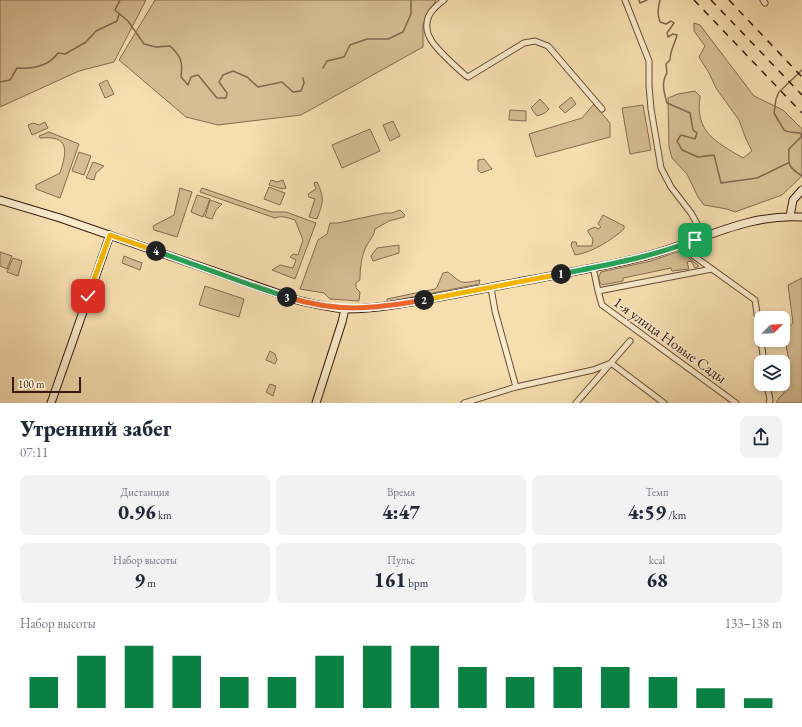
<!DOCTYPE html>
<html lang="ru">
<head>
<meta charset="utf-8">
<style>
  :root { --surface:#fff; --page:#f2f2f3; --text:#1f2937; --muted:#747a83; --accent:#0b8043 }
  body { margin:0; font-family:"EB Garamond",serif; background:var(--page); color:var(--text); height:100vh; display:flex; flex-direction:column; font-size:15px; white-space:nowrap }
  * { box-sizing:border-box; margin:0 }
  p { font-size:13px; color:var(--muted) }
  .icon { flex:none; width:22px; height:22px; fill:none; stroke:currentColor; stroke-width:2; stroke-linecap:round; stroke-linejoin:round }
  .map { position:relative; height:403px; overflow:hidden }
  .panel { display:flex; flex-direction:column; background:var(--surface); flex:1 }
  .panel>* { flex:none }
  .needle { width:26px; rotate:66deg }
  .buttons { position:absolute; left:754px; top:311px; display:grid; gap:8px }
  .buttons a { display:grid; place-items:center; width:36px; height:36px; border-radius:8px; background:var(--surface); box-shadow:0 2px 6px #0003; font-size:20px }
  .scale { position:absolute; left:12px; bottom:10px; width:69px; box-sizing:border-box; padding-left:4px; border:2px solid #37190d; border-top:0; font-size:11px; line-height:14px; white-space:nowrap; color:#37190d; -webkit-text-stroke:3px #f9eacb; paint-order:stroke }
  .pin { position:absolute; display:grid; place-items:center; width:34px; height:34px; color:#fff; margin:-17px; border-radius:8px; box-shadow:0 2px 6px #0006 }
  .km { position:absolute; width:20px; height:20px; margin:-10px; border-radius:50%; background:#222; color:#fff; font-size:11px; line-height:20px; text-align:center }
  .round { display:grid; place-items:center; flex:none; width:42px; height:42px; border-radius:8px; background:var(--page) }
  .headline { display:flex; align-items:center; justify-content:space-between; height:68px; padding:0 20px }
  h1 { font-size:22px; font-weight:800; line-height:30px }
  .stats { display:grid; grid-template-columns:repeat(3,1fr); gap:6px; height:68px; padding:4px 20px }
  .stats div { display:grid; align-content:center; border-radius:8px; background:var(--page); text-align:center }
  .stats b { font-size:20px; font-weight:800 }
  .stats small { font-size:11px; font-weight:400 }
  .stats p { font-size:11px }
  .chart { height:112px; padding:8px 20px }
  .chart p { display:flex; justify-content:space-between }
  .chart svg { width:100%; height:72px; margin-top:4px; stroke:var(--accent); stroke-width:6 }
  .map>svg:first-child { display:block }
</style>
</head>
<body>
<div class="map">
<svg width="802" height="403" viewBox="0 0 802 403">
  <rect width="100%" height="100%" fill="#f6deaf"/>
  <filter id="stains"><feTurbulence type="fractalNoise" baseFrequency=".005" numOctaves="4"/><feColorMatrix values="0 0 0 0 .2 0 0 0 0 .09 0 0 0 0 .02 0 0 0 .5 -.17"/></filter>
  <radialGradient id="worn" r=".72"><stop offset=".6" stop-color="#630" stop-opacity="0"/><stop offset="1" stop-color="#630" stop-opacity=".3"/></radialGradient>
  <!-- green -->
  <path fill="#d6bd93" stroke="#866b50" d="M0,0h146l-32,62 -35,9 -79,36z
    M155,0h281l-13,24v23l-122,68 -83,10 -32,-8 -67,-57z
    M694,23l6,2 54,71 29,14 19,19v47l-20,19 -47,17 -8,-3 -23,-4 -6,-8 -11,-23 -15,-16 -3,-11 -1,-49 10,-4 17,-3 5,5c-5,37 15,45 43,62l9,-7 -6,-12 -7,-19 -23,-32 -7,-15 -10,-16 6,-11 -11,-15z
    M107,80l7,14 -9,4 -6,-14z
    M571,97l5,7 -11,9 -6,-6z
    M540,99l9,10 -4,4 -8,3 -6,-8z
    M594,104l16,19v14l-74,20 -7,-23 53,-16z
    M643,105l8,45 -21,4 -8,-46z
    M510,110l16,1v10l-17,-1z
    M393,121l7,15 -10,5 -7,-16z
    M45,122l3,6 -16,7 -4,-10 5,-2 6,2z
    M370,129l10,22 -38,17 -10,-23z
    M49,132l30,12 -19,54 -24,-9v-4l24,-12c7,-22 10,-38 -20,-35l-1,-2z
    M79,152l12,4 -7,19 -12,-4z
    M484,159l8,10 -11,4 -3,-3v-10z
    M93,162l11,4 -8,7 -2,7 -8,-2z
    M271,180l6,2 6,-2 3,8 -4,1 -13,-4z
    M317,182c8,17 6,20 0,37l-8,-2 6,-18 -6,-2 -1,-3 8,-5 -2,-6z
    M269,187l16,6 -5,12 -16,-6z
    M180,188l12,4 -15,45 -23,-7 -1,-4 21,-11z
    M202,188l70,24h14l30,11 -21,56 -23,-9 8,-5 13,3 3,-8 -6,-3 3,-3 5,1 5,-15 -8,-20c-7,-2 -13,-5 -20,-2l-75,-26z
    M197,195l13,4 -7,18 -12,-5z
    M210,200l12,4 -6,6 -4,9 -7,-2z
    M400,210l5,5 -1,2 -15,4 -14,8c-1,8 -7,12 -10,20 -4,10 -5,20 -5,31l-4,3v5l4,4 -1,9 -29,-2 -6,-6 -24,-4 18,-49 9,-6 3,-11h8l47,-10h7z
    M603,215l21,11v3c-12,11 -33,24 -49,26l-4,-10 1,-3h4l1,4h15l1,-7 -5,-7v-2l7,-3 3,2 3,-2 -3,-3z
    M399,245v8l-26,8 -2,-5 6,-8z
    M680,251l19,15 -4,2 -4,-7 -4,1 2,7 -17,2 -1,-3 -48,10v3l-21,4c-4,-5 -4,-7 -1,-13l50,-11z
    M0,252l12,4 -5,13 -7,-3z
    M124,256l18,7 -2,7 -18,-7z
    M13,258l9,3 -4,15 -11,-4z
    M448,272c15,12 12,12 32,8l-1,4 -92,18v-3l48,-10 2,-2 6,-14z
    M802,278v125h-26l3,-5 5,-5c0,-9 4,-18 5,-28 0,-10 -4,-19 -4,-29 0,-5 4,-10 8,-13l-5,-38z
    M205,286l39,13 -5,18 -40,-12z
    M270,351l5,3 2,6 -2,4 -9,-4z
    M270,384l6,2 -3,10 -7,-4z"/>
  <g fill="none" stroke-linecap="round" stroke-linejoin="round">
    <!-- stream -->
    <path stroke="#83674d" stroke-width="1.5" d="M120,0l-5,10 13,11 16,23 12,3 14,-1c11,10 13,16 11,31l7,8 3,-8 7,-2 19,23h9l1,-5 -8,-11 4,-7 10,-4 14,6 11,10 24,-5 11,10 8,-1 3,-8 -1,-5
      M639,0l1,3 7,-3
      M660,0c-2,7 -3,15 0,22l6,2 5,-3 3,2 -7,10 1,4 5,-3 4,1c-2,9 -7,15 -7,25l-4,4 1,9c-6,9 -3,20 0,30l23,10 3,17 4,3 -2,6 -14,-4 -4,6 5,9 16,7 16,-2 7,28 36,-5 31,-15
      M323,68l4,-7 17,-4 6,-12 17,-6h21l15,-7 8,-18v-14
      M802,70l-23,22 -3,7 -2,14 10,17c4,3 11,2 16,3l2,3
      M0,82l10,-2 7,-12c16,1 32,-2 41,-15l7,1 21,-12 10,-11 21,-10 2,-7
      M802,136l-13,13c-1,16 -1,18 13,27"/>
    <!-- street casing -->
    <g stroke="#674a36" stroke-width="7">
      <path id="street" d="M444,0c-4,3 -9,7 -12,11 -6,7 -7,19 -2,27 4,9 26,29 35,37l3,2 56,-34 11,-2 13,5 54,63
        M625,0l24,61v25l2,23 10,59 10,19 20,26 10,18
        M763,0l2,3
        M695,240v11l2,6
        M680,246l75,54 9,62
        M593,267l5,24 4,14 134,98
        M491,288l4,23 21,76
        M598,291l114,-22
        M767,384l3,16 -1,3
        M464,403l52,-16 77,-17 18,-7 53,40
        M576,403l54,-62"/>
    </g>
    <!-- secondary casing -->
    <g stroke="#37190d" stroke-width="9">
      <path id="secondary" d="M0,200l60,18 237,82c16,4 32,8 49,9 18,0 35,-2 53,-5 45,-7 91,-17 136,-25 36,-7 72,-13 107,-22 54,-13 103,-44 160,-40
        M790,216l3,-16 9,-10
        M51,403l59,-168
        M316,403l26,-81 3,-13"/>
    </g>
    <!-- street -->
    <use href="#street" stroke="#f9eacb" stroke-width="5"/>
    <!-- secondary -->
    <use href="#secondary" stroke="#f9eacb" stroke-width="7"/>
    <!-- rail -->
    <path stroke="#37190d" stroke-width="1.5" stroke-dasharray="7 7" stroke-linecap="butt" d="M694,0l108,113
      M711,0l91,95
      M729,0l73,77"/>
  </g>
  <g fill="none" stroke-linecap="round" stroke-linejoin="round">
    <!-- split-1 casing -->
    <g stroke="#fff" stroke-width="8">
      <path id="split-1" d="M561,274c45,-9 91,-17 134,-34"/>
    </g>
    <!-- split-2 casing -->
    <g stroke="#fff" stroke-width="8">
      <path id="split-2" d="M424,300l137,-26"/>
    </g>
    <!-- split-3 casing -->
    <g stroke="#fff" stroke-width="8">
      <path id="split-3" d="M287,297c51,16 86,12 137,3"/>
    </g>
    <!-- split-4 casing -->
    <g stroke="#fff" stroke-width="8">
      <path id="split-4" d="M156,251l95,34 36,12"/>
    </g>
    <!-- split-5 casing -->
    <g stroke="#fff" stroke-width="8">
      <path id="split-5" d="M88,296l22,-61 46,16"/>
    </g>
    <!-- split-1 -->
    <use href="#split-1" stroke="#22a559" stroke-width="5"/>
    <!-- split-2 -->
    <use href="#split-2" stroke="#f5b400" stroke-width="5"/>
    <!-- split-3 -->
    <use href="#split-3" stroke="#f0652b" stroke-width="5"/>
    <!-- split-4 -->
    <use href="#split-4" stroke="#22a559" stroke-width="5"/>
    <!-- split-5 -->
    <use href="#split-5" stroke="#f5b400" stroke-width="5"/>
  </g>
  <g text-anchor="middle" stroke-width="3" stroke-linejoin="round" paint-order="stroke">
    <!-- street labels -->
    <g font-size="15" fill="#37190d" stroke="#f9eacb">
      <text transform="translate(670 340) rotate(36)" y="5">1-я улица Новые Сады</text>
    </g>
  </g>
  <rect width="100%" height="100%" filter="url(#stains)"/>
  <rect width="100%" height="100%" fill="url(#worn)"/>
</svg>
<div class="buttons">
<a><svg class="needle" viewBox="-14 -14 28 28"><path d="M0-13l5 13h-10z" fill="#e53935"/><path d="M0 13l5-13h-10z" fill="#747a83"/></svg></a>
<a><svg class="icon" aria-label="layers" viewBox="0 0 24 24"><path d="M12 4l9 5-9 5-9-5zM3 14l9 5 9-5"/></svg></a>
</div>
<div class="scale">100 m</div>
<div class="pin" style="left:695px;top:240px;background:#1e9e55"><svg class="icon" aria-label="arrive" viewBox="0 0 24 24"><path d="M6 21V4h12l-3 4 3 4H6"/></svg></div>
<div class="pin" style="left:88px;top:296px;background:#d93025"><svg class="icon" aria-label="check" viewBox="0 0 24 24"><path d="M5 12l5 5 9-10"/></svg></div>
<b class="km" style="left:561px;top:274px">1</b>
<b class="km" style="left:424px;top:300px">2</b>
<b class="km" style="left:287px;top:297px">3</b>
<b class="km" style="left:156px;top:251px">4</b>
</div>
<section class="panel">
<div class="headline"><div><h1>Утренний забег</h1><p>07:11</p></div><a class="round"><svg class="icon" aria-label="share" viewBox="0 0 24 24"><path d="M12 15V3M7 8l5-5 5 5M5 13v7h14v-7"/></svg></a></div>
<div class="stats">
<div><p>Дистанция</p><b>0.96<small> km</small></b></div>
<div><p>Время</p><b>4:47</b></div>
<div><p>Темп</p><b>4:59<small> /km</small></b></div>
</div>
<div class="stats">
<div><p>Набор высоты</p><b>9<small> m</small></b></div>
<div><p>Пульс</p><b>161<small> bpm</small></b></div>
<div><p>kcal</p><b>68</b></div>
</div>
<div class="chart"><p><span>Набор высоты</span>133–138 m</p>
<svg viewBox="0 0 160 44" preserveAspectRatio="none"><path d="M5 44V25M15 44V12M25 44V6M35 44V12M45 44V25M55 44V25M65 44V12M75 44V6M85 44V6M95 44V19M105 44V25M115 44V19M125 44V19M135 44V25M145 44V32M155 44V38"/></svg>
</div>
</section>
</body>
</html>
